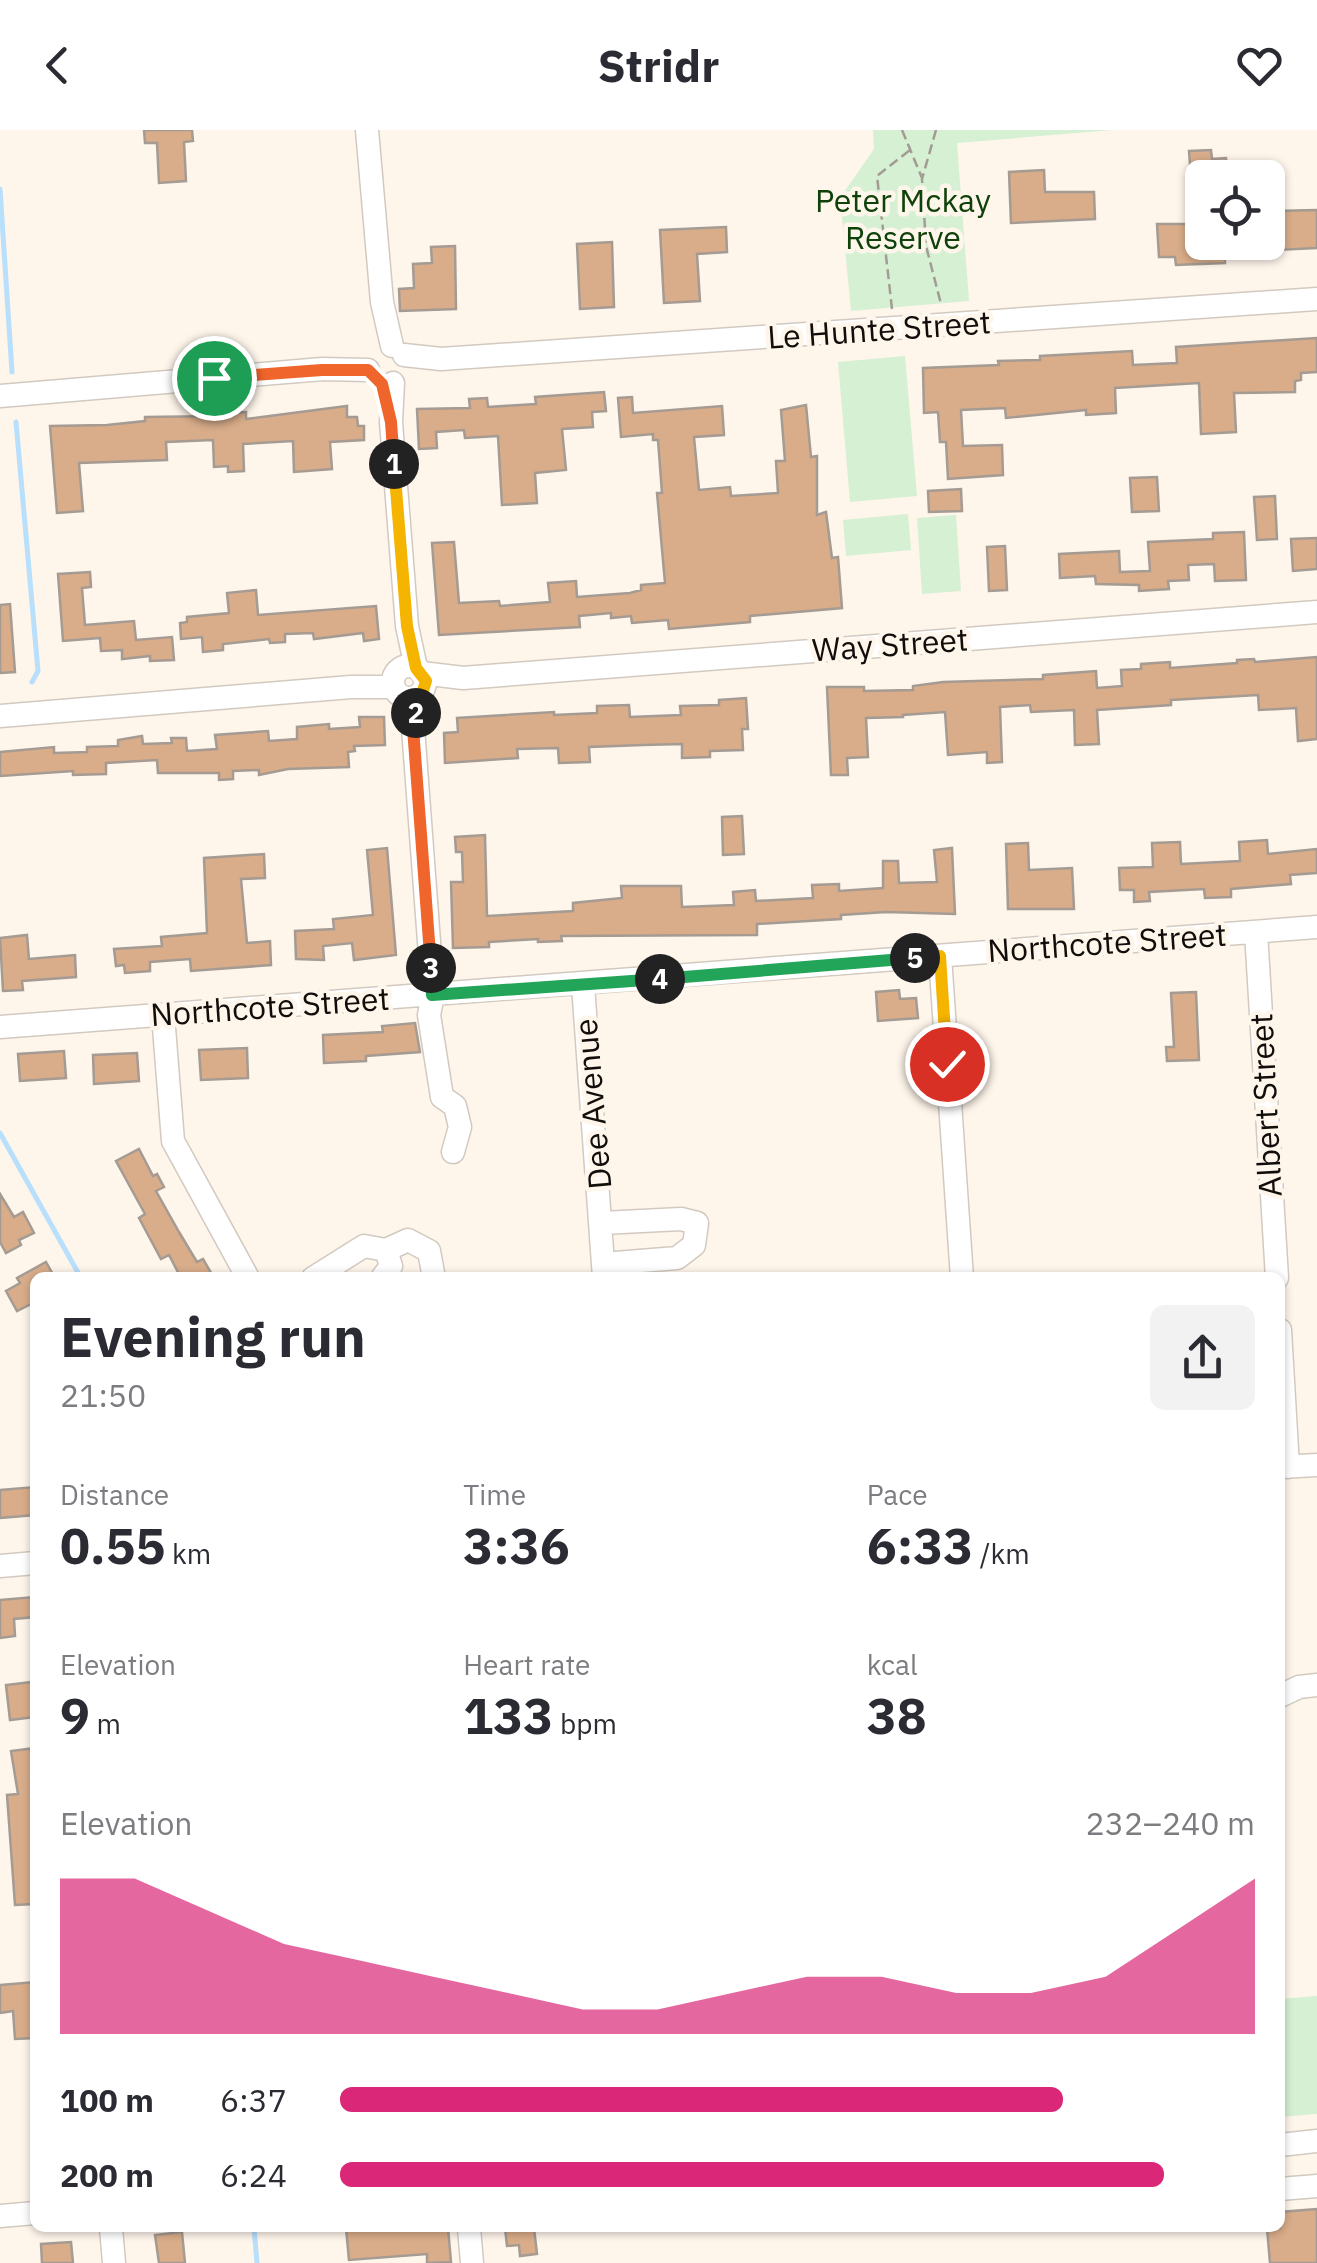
<!DOCTYPE html>
<html lang="en">
<head>
<meta charset="utf-8">
<style>
  :root { --surface:#fff; --page:#f2f2f3; --text:#2b2b33; --muted:#7c7c81; --accent:#db2777 }
  body { margin:0; font-family:"IBM Plex Sans",sans-serif; background:var(--page); color:var(--text); height:100vh; display:flex; flex-direction:column; font-size:38px; white-space:nowrap }
  * { box-sizing:border-box; margin:0 }
  p { font-size:32px; color:var(--muted) }
  .icon { flex:none; width:55px; height:55px; fill:none; stroke:currentColor; stroke-width:2; stroke-linecap:round; stroke-linejoin:round }
  .map { position:relative; flex:1; overflow:hidden }
  .details { position:absolute; left:30px; top:1142px; width:1255px; height:960px; display:flex; flex-direction:column; background:var(--surface); border-radius:15px; box-shadow:0 2px 8px #0004 }
  .details>* { flex:none }
  .controls { position:absolute; left:1185px; top:30px; display:grid; gap:20px }
  .controls a { display:grid; place-items:center; width:100px; height:100px; border-radius:15px; background:var(--surface); box-shadow:0 2px 8px #0004; font-size:50px }
  .pin { position:absolute; display:grid; place-items:center; width:85px; height:85px; color:#fff; margin:-42px; border:5px solid #fff; border-radius:50%; box-shadow:0 2px 10px #0007 }
  .km { position:absolute; width:50px; height:50px; margin:-25px; border-radius:50%; background:#222; color:#fff; font-size:28px; line-height:50px; text-align:center }
  .round { display:grid; place-items:center; flex:none; width:105px; height:105px; border-radius:15px; background:var(--page) }
  .summary { display:flex; align-items:center; justify-content:space-between; height:170px; padding:0 30px }
  h1 { font-size:55px; font-weight:800; line-height:75px }
  .figures { display:grid; grid-template-columns:repeat(3,1fr); gap:15px; height:170px; padding:10px 30px }
  .figures div { display:grid; align-content:center }
  .figures b { font-size:50px; font-weight:800 }
  .figures small { font-size:28px; font-weight:400 }
  .figures p { font-size:28px }
  .chart { height:280px; padding:20px 30px }
  .chart p { display:flex; justify-content:space-between }
  .chart svg { width:100%; height:180px; margin-top:10px; fill:var(--accent); opacity:.7 }
  ul { padding:0 30px; list-style:none; font-size:32px }
  li { display:grid; grid-template-columns:160px 120px 1fr; align-items:center; height:75px }
  li i { height:25px; border-radius:12px; background:var(--accent) }
  header { display:flex; justify-content:space-between; align-items:center; height:130px; padding:0 30px; background:var(--surface); font-size:45px; font-weight:800 }
  .map>svg:first-child { display:block }
</style>
</head>
<body>
<header><svg class="icon" aria-label="back" viewBox="0 0 24 24"><path d="M15 5l-7 7 7 7"/></svg>Stridr<svg class="icon" aria-label="heart" viewBox="0 0 24 24"><path d="M12 20l-8-8c-3-5 5-10 8-4 3-6 11-1 8 4z"/></svg></header>
<div class="map">
<svg width="1317" height="2133" viewBox="0 0 1317 2133">
  <rect width="100%" height="100%" fill="#fef5eb"/>
  <!-- green -->
  <path fill="#d6f0d3" d="M873,0h239l-155,13 12,158 -118,10 -11,-113 34,-49z
    M905,226l12,140 -67,6 -12,-140z
    M908,384l3,36 -65,6 -3,-36z
    M956,385l5,76 -39,3 -5,-76z
    M1317,1866v118l-37,3v-118z"/>
  <g fill="none" stroke-linecap="round" stroke-linejoin="round">
    <!-- stream -->
    <path stroke="#b8dffb" stroke-width="5" d="M0,59l12,183
      M16,292l22,249 -6,11
      M0,1003l81,145
      M254,2098l3,35"/>
  </g>
  <!-- building -->
  <path fill="#d9ad8a" stroke="#a59b93" stroke-width="2.5" d="M144,0h48l1,11 -9,1 2,39 -27,2 -2,-40h-12z
    M1211,20l1,9 14,-1 1,20h-36l-2,-27z
    M1044,40l1,22h49l1,27 -84,4 -2,-51z
    M1317,80v38l-40,2 -2,-39z
    M1157,94h45v18h22l1,21 -49,2 -1,-8h-16z
    M726,97l1,25 -30,2 3,47 -36,2 -4,-73z
    M612,112l2,65 -34,2 -3,-65z
    M455,116l1,63 -56,2 -1,-22 15,-1 -1,-24 19,-1 -1,-16z
    M1317,208v34l-16,1v7l-6,1v11l-61,1 2,39 -35,2 -2,-51 -84,5 1,25 -30,2v-5l-80,8 -1,-10 -44,2 2,36 39,-1 1,30 -55,4 -2,-37h-6l-2,-30 -14,1 -1,-45 76,-3 -1,-4 42,-1v-4l92,-5 1,14 44,-2 -1,-16z
    M604,262l2,19 -14,1 1,15 -31,2 4,41 -31,3 2,30 -35,2 -4,-69 -33,2 -1,-8 -28,2 1,16 -18,1 -2,-40 53,-1 -1,-9 18,-1 1,9 48,-3 -1,-7z
    M632,267l1,16 89,-7 2,29 -30,2 5,53 31,-3 1,9 47,-3 -2,-32h9l-4,-51 25,-5 5,52 6,-1v59l9,-3 6,46 6,-1 4,51 -92,8v6l-81,7 -1,-9 -36,3 -1,-7 -20,2v-5l-32,3 1,11 -141,8 -7,-92 22,-1 5,61 40,-2 1,5 50,-4 -2,-19 28,-2 1,16 53,-4 11,-3v-5l24,-2 -8,-90h5l-4,-53h-5v-6l-32,3 -3,-39z
    M347,276v11h10l1,9h6v14l-34,2 2,27 -38,3 -1,-31 -50,3 1,27 -16,1v-6l-14,1 -1,-27 -47,2 1,18 -88,3 4,48 -26,2 -7,-87 57,-1 38,-4v-4l79,-1v-3l22,-1v7z
    M1157,347l2,34 -27,1 -2,-34z
    M961,359l1,22 -33,1 -1,-21z
    M1275,366l2,43 -20,1 -3,-43z
    M1244,402l2,48 -31,1 -1,-17 -26,1 1,15 -21,1 1,8 -30,2v-6l-43,-1 -1,-8 -35,2 -1,-24 60,-3 1,21 30,-1 -2,-29 65,-3v-6z
    M1317,408v31l-24,2 -2,-32z
    M1005,416l2,44 -18,1 -2,-44z
    M90,442l1,15 -9,1 3,37 49,-4 2,19 36,-3 2,23 -24,1v-5l-28,3v-9l-21,1 -1,-13 -37,3 -5,-67z
    M256,460l2,25 118,-9 3,33 -15,2 -1,-8 -49,6 -1,-6 -28,1v8l-15,1 -1,-4 -46,5v6l-20,2 -1,-15 -21,2 -1,-16 7,-1v-5l42,-4 -2,-20z
    M10,474l5,68 -15,1v-68z
    M1317,527v82l-19,2 -2,-33 -37,2 -1,-15 -87,5v5l-74,5 2,34 -24,1 -1,-35 -43,2 -1,-7 -30,2 2,55 -15,1v-11l-39,3 -3,-43 -42,3v2l-37,1 2,39 -21,1 1,17h-17l-4,-88h37v4l49,-1v-4l30,-4 100,-3v-4l53,-4 1,17 25,-2 -1,-16 20,-1v-5l29,-2v6l67,-5v-3l17,-1 1,3z
    M746,568l2,31h-6l1,21 -33,1v6l-28,1v-14l-39,1 -54,2 1,15 -31,1 -1,-15 -41,1 1,9 -73,5 -1,-30 14,-1 -1,-14 97,-6v3l43,-2v-7l32,-1 1,12 51,-2 -1,-9 39,-1v-5z
    M359,587h25l1,28 -31,1 1,5 -7,1 1,15 -61,2 -29,6v-5l-26,1v8l-14,1v-7h-61l-1,-13 -51,3v11l-33,1v-4l-73,5v-24l54,-5v6l33,-1v-5l31,-1v-6l24,-4 1,8 29,-1 -1,-5h15l1,13 30,-2 -2,-14 53,-4 1,10 28,-2v-12l32,-3v5l31,-2z
    M742,686l2,38 -21,1 -1,-38z
    M485,705l2,81 86,-5v-8l49,-5 -1,-12h60l1,21 52,-2 -1,-13 22,-2 1,11 57,-3 -1,-13 27,-1v7l44,-3v-27h15l1,22 38,-1 -3,-32 18,-2 3,66 -69,-2 -45,3v4l-84,5v11l-196,1 1,5 -24,1v-3l-49,3v5l-36,1 -2,-66h12l-1,-30h-6l-1,-15z
    M1267,710l1,14 49,-5v24l-27,2 1,9 -60,5v8l-26,1 -1,-9 -55,3 1,9 -16,1v-12h-14l-1,-22 34,-1 -1,-24 28,-1 1,22 59,-3 -1,-19z
    M1028,713l1,27 43,-2 2,41h-66l-2,-65z
    M387,718l9,107 -42,5 -2,-17 -29,3 1,14 -28,-1 -1,-28 39,-2 -1,-10 40,-4 -6,-65z
    M264,724l1,24 -24,1 6,64 23,-2 1,24 -80,6 -1,-12 -40,3v9l-25,2 -1,-8 -8,1 -2,-17 48,-3 -1,-9 46,-4 -3,-75z
    M27,805l2,24 46,-4 1,22 -54,4 1,9 -20,1 -3,-53z
    M899,860l1,9 16,-1 2,20 -40,3 -2,-29z
    M1196,862l3,68 -32,1 -1,-14h8l-3,-54z
    M415,893l5,29 -54,4v5l-42,2 -1,-28 60,-3 -1,-6z
    M247,918l1,30 -47,2 -2,-30z
    M64,921l2,27 -46,3 -2,-27z
    M137,923l2,28 -45,3 -1,-29z
    M139,1019l14,27 4,-2 7,13 -8,4 23,41 18,30 6,-3 11,19h-33l-12,-23 -8,4 -22,-41 6,-4 -29,-53z
    M0,1064l14,23 9,-5 11,21 -15,7 2,5 -15,8 -6,-11z
    M46,1132l9,16h-20v24l-18,9 -11,-20 14,-8 -3,-5z
    M35,1357v28l-35,3v-28z
    M34,1467l1,20 -21,2 1,17 -15,2v-38z
    M32,1552l3,35 -25,3 -4,-35z
    M35,1618v156l-20,1 -8,-110 11,-1 -7,-43z
    M35,1852v56l-20,1 -2,-28 -13,2v-28z
    M1317,2079v54h-47l-3,-35h13v-16z
    M346,2098h102l3,34 -24,1v-9l-78,6z
    M505,2098h29l3,26 -17,2 -1,-11 -12,1z
    M182,2102l3,31h-26l-4,-28z
    M71,2112l2,21h-31l-1,-19z"/>
  <g fill="none" stroke-linecap="round" stroke-linejoin="round">
    <!-- minor casing -->
    <g stroke="#d2cac0" stroke-width="25">
      <path id="minor" d="M367,0l15,172 10,44
        M404,225l37,4 876,-60
        M393,253l-2,39 16,204 9,42
        M0,266l322,-27 46,1
        M393 552a16 16 0 1 1 32 0a16 16 0 1 1-32 0Z
        M422,543l41,5 854,-66
        M403,567l10,31 20,267 -4,20 13,82 13,9 5,21 -7,25
        M0,586l351,-29h43
        M1256,802l21,346
        M940,826l22,322
        M583,855l21,293
        M163,885l10,126 75,137
        M0,897l1317,-100
        M602,1093l79,-4 16,4 -3,22 -17,13 -74,6
        M386,1120l22,-10 21,11 5,27
        M313,1148l51,-32 22,4 5,16 -9,12
        M1280,1200l8,137
        M1280,1337l37,-2
        M0,1436l35,-3
        M1280,1566l19,-9 18,-2
        M1280,2015l37,-4
        M1280,2059l37,-3
        M0,2086l35,-3
        M111,2098l3,35
        M469,2098l3,35"/>
    </g>
    <!-- path -->
    <path stroke="#a29c94" stroke-width="2.5" stroke-dasharray="10 5" stroke-linecap="butt" d="M902,0l20,48
      M936,0l-14,49 4,67 15,58
      M892,179l-15,-133 33,-26"/>
    <!-- minor -->
    <use href="#minor" stroke="#fff" stroke-width="22"/>
  </g>
  <g fill="none" stroke-linecap="round" stroke-linejoin="round">
    <!-- split-1 casing -->
    <g stroke="#fff" stroke-width="20">
      <path id="split-1" d="M214,248l108,-8h46l14,14 9,38 3,42"/>
    </g>
    <!-- split-2 casing -->
    <g stroke="#fff" stroke-width="20">
      <path id="split-2" d="M394,334l13,162 9,42 10,13 -10,32"/>
    </g>
    <!-- split-3 casing -->
    <g stroke="#fff" stroke-width="20">
      <path id="split-3" d="M416,583l-3,15 18,240"/>
    </g>
    <!-- split-4 casing -->
    <g stroke="#fff" stroke-width="20">
      <path id="split-4" d="M431,838l1,27 228,-16"/>
    </g>
    <!-- split-5 casing -->
    <g stroke="#fff" stroke-width="20">
      <path id="split-5" d="M660,849l255,-21"/>
    </g>
    <!-- split-6 casing -->
    <g stroke="#fff" stroke-width="20">
      <path id="split-6" d="M915,828l25,-2 7,108"/>
    </g>
    <!-- split-1 -->
    <use href="#split-1" stroke="#f0652b" stroke-width="12"/>
    <!-- split-2 -->
    <use href="#split-2" stroke="#f5b400" stroke-width="12"/>
    <!-- split-3 -->
    <use href="#split-3" stroke="#f0652b" stroke-width="12"/>
    <!-- split-4 -->
    <use href="#split-4" stroke="#22a559" stroke-width="12"/>
    <!-- split-5 -->
    <use href="#split-5" stroke="#22a559" stroke-width="12"/>
    <!-- split-6 -->
    <use href="#split-6" stroke="#f5b400" stroke-width="12"/>
  </g>
  <g text-anchor="middle" stroke-width="9" stroke-linejoin="round" paint-order="stroke">
    <!-- park labels -->
    <g font-size="32" fill="#0f420a" stroke="#fef5eb">
      <text x="903" y="82">Peter Mckay<tspan x="903" dy="37">Reserve</tspan></text>
    </g>
    <!-- street labels -->
    <g font-size="32" fill="#100d0a" stroke="#fef5eb">
      <text transform="translate(879 200) rotate(-4)" y="11">Le Hunte Street</text>
      <text transform="translate(890 515) rotate(-4)" y="11">Way Street</text>
      <text transform="translate(1107 813) rotate(-4)" y="11">Northcote Street</text>
      <text transform="translate(270 877) rotate(-4)" y="11">Northcote Street</text>
      <text transform="translate(593 974) rotate(-95)" y="11">Dee Avenue</text>
      <text transform="translate(1266 975) rotate(-93)" y="11">Albert Street</text>
    </g>
  </g>
</svg>
<div class="controls">
<a><svg class="icon" aria-label="locate" viewBox="0 0 24 24"><circle cx="12" cy="12" r="6"/><path d="M12 2v4M12 18v4M2 12h4M18 12h4"/></svg></a>
</div>
<div class="pin" style="left:214px;top:248px;background:#1e9e55"><svg class="icon" aria-label="arrive" viewBox="0 0 24 24"><path d="M6 21V4h12l-3 4 3 4H6"/></svg></div>
<div class="pin" style="left:947px;top:934px;background:#d93025"><svg class="icon" aria-label="check" viewBox="0 0 24 24"><path d="M5 12l5 5 9-10"/></svg></div>
<b class="km" style="left:394px;top:334px">1</b>
<b class="km" style="left:416px;top:583px">2</b>
<b class="km" style="left:431px;top:838px">3</b>
<b class="km" style="left:660px;top:849px">4</b>
<b class="km" style="left:915px;top:828px">5</b>
<section class="details">
<div class="summary"><div><h1>Evening run</h1><p>21:50</p></div><a class="round"><svg class="icon" aria-label="share" viewBox="0 0 24 24"><path d="M12 15V3M7 8l5-5 5 5M5 13v7h14v-7"/></svg></a></div>
<div class="figures">
<div><p>Distance</p><b>0.55<small> km</small></b></div>
<div><p>Time</p><b>3:36</b></div>
<div><p>Pace</p><b>6:33<small> /km</small></b></div>
</div>
<div class="figures">
<div><p>Elevation</p><b>9<small> m</small></b></div>
<div><p>Heart rate</p><b>133<small> bpm</small></b></div>
<div><p>kcal</p><b>38</b></div>
</div>
<div class="chart"><p><span>Elevation</span>232–240 m</p>
<svg viewBox="0 0 160 44" preserveAspectRatio="none"><path d="M0 44V6L10 6L20 14L30 22L40 26L50 30L60 34L70 38L80 38L90 34L100 30L110 30L120 34L130 34L140 30L150 18L160 6V44z"/></svg>
</div>
<ul>
<li><b>100 m</b>6:37<i style="width:79%"></i></li>
<li><b>200 m</b>6:24<i style="width:90%"></i></li>
</ul>
</section>
</div>
</body>
</html>
